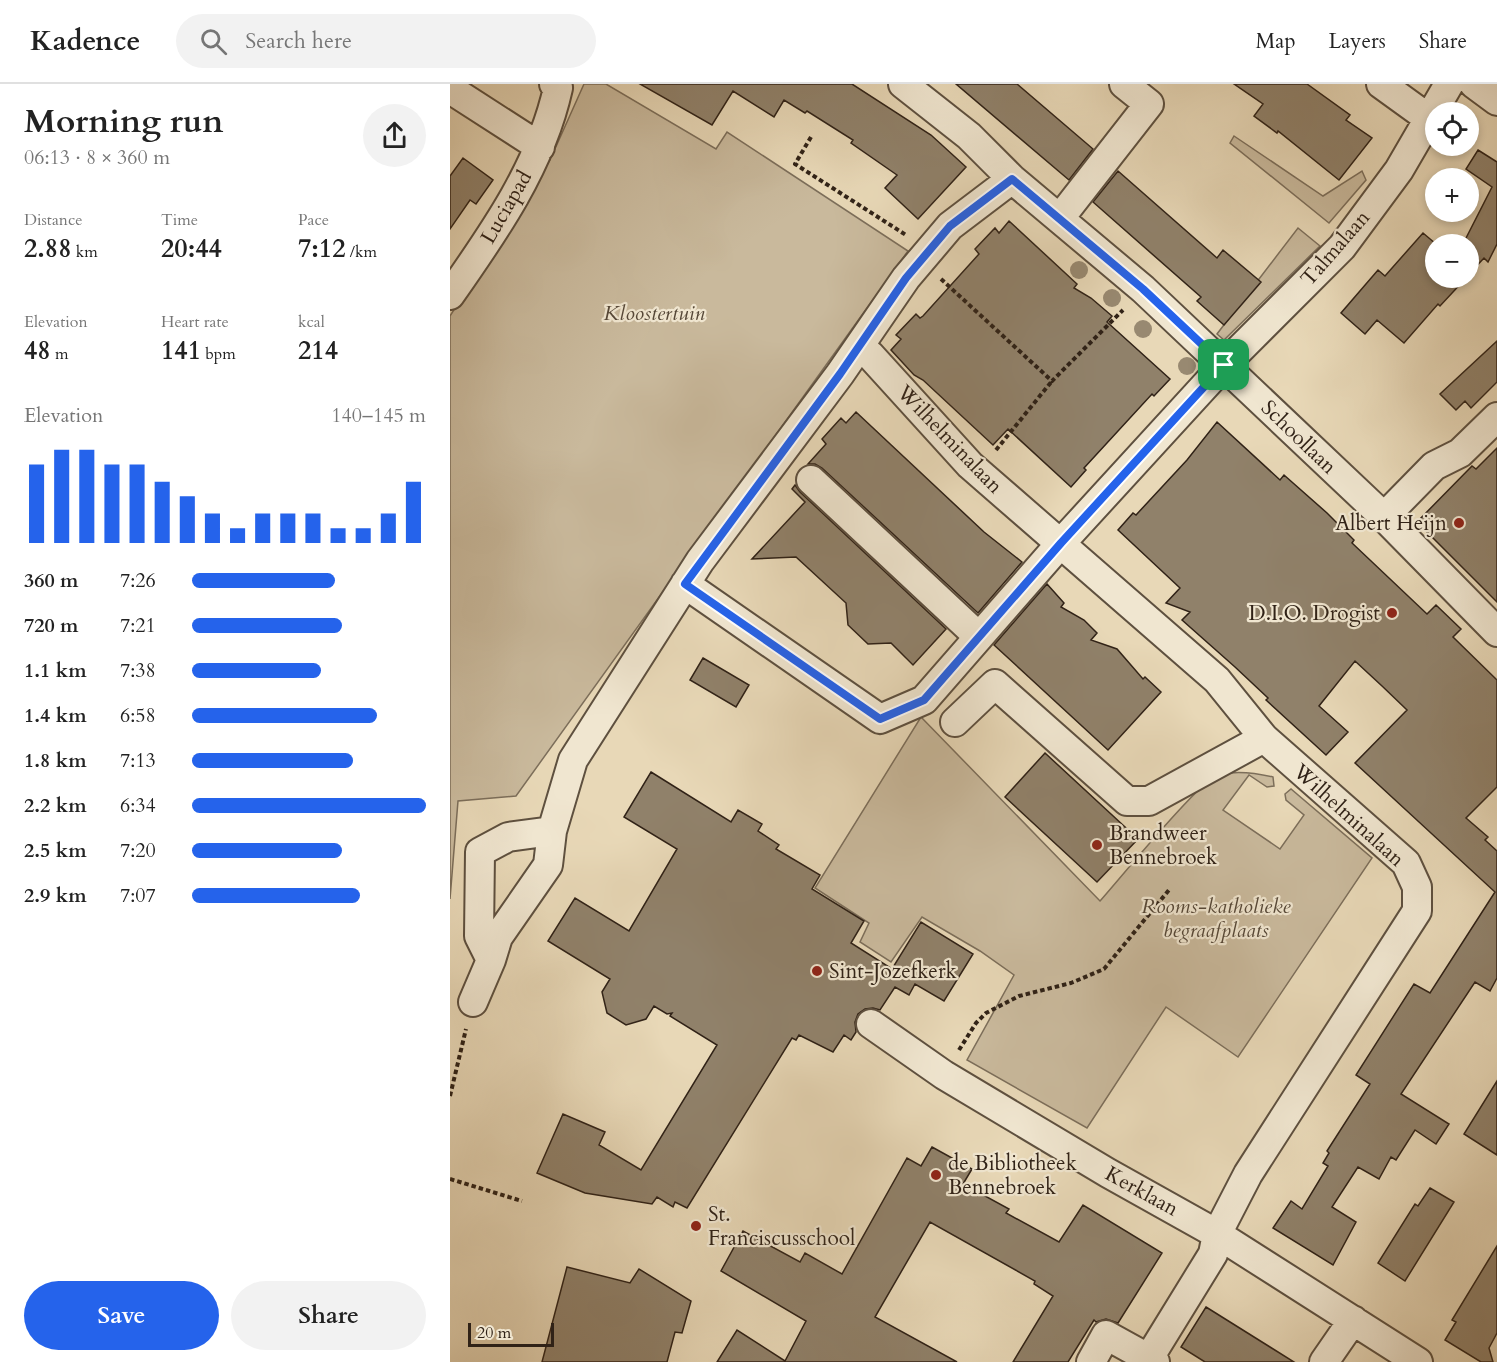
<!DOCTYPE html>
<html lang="en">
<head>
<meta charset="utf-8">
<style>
  :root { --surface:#fff; --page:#f2f2f2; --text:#222; --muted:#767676; --line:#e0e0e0; --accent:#2563eb }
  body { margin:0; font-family:Cardo,serif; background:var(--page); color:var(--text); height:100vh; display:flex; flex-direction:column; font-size:22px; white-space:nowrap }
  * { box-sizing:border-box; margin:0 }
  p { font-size:20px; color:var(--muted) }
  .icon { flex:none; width:33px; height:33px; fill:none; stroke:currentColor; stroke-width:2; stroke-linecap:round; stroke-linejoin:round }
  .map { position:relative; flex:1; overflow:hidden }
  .details { display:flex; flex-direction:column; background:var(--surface); width:450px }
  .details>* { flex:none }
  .fabs { position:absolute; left:975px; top:18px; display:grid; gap:12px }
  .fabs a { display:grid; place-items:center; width:54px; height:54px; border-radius:50%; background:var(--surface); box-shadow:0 3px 9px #0003; font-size:30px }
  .scale { position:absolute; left:18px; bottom:15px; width:86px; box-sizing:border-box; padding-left:6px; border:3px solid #302217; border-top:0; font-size:16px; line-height:21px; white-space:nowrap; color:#302217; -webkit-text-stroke:4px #f0e6d0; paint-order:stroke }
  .pin { position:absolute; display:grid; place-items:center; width:51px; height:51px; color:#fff; margin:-26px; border-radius:12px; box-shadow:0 3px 9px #0006 }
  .round { display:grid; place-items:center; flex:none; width:63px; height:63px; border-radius:32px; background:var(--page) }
  .summary { display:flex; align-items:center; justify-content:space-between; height:102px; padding:0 24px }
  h1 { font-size:33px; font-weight:700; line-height:45px }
  .stats { display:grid; grid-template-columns:repeat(3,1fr); gap:9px; height:102px; padding:6px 24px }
  .stats div { display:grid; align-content:center }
  .stats b { font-size:26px; font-weight:700 }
  .stats small { font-size:16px; font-weight:400 }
  .stats p { font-size:16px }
  .chart { height:168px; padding:12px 24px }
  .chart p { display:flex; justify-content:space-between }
  .chart svg { width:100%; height:108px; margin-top:6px; stroke:var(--accent); stroke-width:6 }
  .button { display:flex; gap:12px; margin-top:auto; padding:12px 24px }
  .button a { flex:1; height:69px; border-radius:36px; background:var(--accent); color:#fff; font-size:24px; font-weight:700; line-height:69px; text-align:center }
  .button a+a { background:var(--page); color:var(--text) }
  ul { padding:0 24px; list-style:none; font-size:20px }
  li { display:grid; grid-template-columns:96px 72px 1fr; align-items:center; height:45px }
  li i { height:15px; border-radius:8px; background:var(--accent) }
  header { display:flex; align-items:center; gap:36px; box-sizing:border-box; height:84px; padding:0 30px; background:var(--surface); border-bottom:2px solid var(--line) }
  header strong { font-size:28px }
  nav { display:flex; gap:33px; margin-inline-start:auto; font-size:21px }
  .search { width:420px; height:54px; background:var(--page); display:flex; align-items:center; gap:15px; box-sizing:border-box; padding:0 21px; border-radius:33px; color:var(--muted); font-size:22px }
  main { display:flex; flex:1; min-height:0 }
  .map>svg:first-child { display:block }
</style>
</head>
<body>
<header>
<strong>Kadence</strong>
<div class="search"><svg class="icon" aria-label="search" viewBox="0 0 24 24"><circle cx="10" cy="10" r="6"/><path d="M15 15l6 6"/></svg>Search here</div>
<nav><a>Map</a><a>Layers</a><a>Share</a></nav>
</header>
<main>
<section class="details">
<div class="summary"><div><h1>Morning run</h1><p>06:13 · 8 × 360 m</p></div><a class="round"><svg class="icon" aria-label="share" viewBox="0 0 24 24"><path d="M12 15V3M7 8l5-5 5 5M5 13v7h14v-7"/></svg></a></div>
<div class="stats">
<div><p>Distance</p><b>2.88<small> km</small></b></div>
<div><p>Time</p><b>20:44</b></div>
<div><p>Pace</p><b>7:12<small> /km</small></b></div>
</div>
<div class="stats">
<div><p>Elevation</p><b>48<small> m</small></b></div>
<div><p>Heart rate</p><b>141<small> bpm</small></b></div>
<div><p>kcal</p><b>214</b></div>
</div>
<div class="chart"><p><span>Elevation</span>140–145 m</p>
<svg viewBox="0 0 160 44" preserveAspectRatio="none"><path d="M5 44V12M15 44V6M25 44V6M35 44V12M45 44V12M55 44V19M65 44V25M75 44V32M85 44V38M95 44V32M105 44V32M115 44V32M125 44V38M135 44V38M145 44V32M155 44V19"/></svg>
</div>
<ul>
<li><b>360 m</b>7:26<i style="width:61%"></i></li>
<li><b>720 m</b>7:21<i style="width:64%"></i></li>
<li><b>1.1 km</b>7:38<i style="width:55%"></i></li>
<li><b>1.4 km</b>6:58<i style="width:79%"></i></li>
<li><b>1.8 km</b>7:13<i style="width:69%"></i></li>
<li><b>2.2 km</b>6:34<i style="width:100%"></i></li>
<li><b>2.5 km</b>7:20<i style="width:64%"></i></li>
<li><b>2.9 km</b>7:07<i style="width:72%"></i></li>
</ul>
<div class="button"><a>Save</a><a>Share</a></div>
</section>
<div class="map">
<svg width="1047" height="1278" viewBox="0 0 1047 1278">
  <rect width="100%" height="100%" fill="#e8d8b7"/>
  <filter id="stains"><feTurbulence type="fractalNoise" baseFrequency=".00333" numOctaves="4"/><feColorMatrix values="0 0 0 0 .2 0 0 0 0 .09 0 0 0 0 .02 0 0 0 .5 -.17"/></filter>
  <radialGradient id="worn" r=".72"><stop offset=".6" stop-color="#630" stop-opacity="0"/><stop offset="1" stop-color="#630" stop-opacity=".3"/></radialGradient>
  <!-- green -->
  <path fill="#c9b99c" stroke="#7c6e5a" stroke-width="1.5" d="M134,0h22l110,65 11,-17 181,119 -392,545 -58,5 -8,98v-583l100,-156z
    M784,52l89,60 39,-25 4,9 -37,43 -99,-80z
    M848,144l22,18 -96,94 -7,-6z
    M471,633l179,184c18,-20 101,-122 118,-126 18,-5 38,-2 55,2l1,9 -7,1 -18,-12 -26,35 57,39 24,-34 -18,-15 -1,-6 6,-5 81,69 -134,199 -72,-50 -79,121 -120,-68 47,-85 -34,-24 -58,-34 -31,45 -31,-20 9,-19 -54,-35z"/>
  <!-- building -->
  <path fill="#90816a" stroke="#302217" stroke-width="1.5" d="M190,0h212l79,51 35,32 -48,52 -33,-31 12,-13 -46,-32 2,-3 -46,-29 -2,2 -21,-13 -10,17 -41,-26 -21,34z
    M506,0h61l76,65 -24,31z
    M784,0h73l43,31 -4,5 26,18 -33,42 -61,-49 -1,2 -23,-17 9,-12z
    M1028,66l19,12v82l-9,18 -4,-4 -16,17v-31h-5l29,-57 -26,-18z
    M13,74l30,22 -17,24 -6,-4 -20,29v-53z
    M668,87l99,87 6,-8 38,32 -37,43 -27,-24 4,-4 -108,-95z
    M559,137l68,63 -3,4 17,10 21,18 -5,6 63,57 -16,17 -2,-2 -68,74 2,2 -15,17 -63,-58 -15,16 -70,-65 -9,-5 -23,-25 10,-11 -5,-4 20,-21 4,4 3,-2 56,-62 -4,-5 20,-21 4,5z
    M973,149l13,11v34h30l-26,28 -2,-2 -34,39 -27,-23 -12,14 -24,-21 37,-43 7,6z
    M1047,257v41l-26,26 -6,-7 -9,9 -16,-16z
    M406,328l128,120 38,30 -44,51 -156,-145 -7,-4h-7l18,-20 -4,-5 19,-21 5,5z
    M767,338l63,58 4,-5 43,38 27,27 -2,3 75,71 9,-9 25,24 -8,8 44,43v107l-31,31 22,19 -3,3 12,11v127l-7,13 -15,-9 -74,112 48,30 -13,20 -21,-14 -19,30 -5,-3 -12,22 -21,-12 -26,40 24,15 -23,43 -60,-37 18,-27 11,8 26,-43 -5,-3 6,-10 -2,-2 43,-67 -14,-9 58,-91 16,9 65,-101 -140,-129 52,-53 -25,-24 -27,-25 -36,45 29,26 -22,23 -60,-55 2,-2 -33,-31 -53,-47 8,-8 -24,-9 14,-15 -62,-58 15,-17 3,2 51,-55z
    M1047,364v154l-80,-80 55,-56 4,3z
    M345,401l5,7 146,137 -33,36 -22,-22 -23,1 -20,-19 -2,-22 -50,-46 -44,2 53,-57 -13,-13z
    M597,500l17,19 -3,4 23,13 13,13 -6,7 26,9 26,30 2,-2 16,15 -53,58 -114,-105z
    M253,574l46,27 -13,22 -46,-27z
    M595,669l93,86 -41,43 -92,-85z
    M201,688l80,50 7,-12 24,14 -4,7 21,14 -3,4 44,26 -8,14 52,32 -13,22 41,26 29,-47 52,32 -29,47 -29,-17 -6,11 -14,-8 -15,23 -7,-2 -8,1 -7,5 -3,8 1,10 -5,8 -7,-5 -11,17 -34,-17 -3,5 -4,-2 -105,170 -12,-6 -2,5 -16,-10 -5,7 -67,-11 -48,-20 26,-59 42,18 -6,13 42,25 76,-125 -47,-29 2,-3 -5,1 -13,-8 -8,13 -20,6 -19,-12 -5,-21 8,-13 -62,-38 27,-43 54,33 48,-82 -53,-32z
    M1047,997v74l-33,-21z
    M482,1063l40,22 -9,15 46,25 -3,4 53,29 24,-37 79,48 -44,70 -12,-4 -10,3 -2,-2 -26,42h-55l40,-66 -19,-12 1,-3 -105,-59 -55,95 82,45h-240l20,-32 48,31 21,-40 -85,-50 22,-40 57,31 5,-9 37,21 65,-116 14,8z
    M980,1104l24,14 -49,79 -27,-18 37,-59 3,2z
    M1047,1162v87l-8,15 4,14h-12l-36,-22 11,-18 -4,-2z
    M117,1183l63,16 9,-14 52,32 -9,32 -7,-1 -8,30h-125z
    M756,1223l88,55h-89l-24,-15z"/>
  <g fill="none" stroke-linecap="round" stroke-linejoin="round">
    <!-- minor casing -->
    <g stroke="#5e503f" stroke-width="32">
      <path id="minor" d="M453,0l66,52 43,43 131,110 241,228 113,115
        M931,0l47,34
        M1024,0l23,17
        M0,5l90,58
        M610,134l89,-114 -25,-20
        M0,211c45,-64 91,-130 108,-207l-4,-4
        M420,271l100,110 247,215 47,58 142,125 11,24v24l-169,263 -31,60 -4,20 -64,104
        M361,396l168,157
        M934,433l50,-51 26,-13 37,-36
        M235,500l195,135 44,-19 137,-157 163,-178 118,-118 57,-77 50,-86
        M505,638l40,-38 132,117h22l115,-63
        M102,747l-44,6 -28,15 -1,84 12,24 7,-23 50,-72 4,-34 21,-71 127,-199 140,-187 66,-96 44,-52 62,-47
        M23,918l18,-42
        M421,940l73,51 164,98 109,61 201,128
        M641,1278l15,-27 49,27
        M874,1278l29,-42"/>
    </g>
    <!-- path -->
    <path stroke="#302217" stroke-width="4" stroke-dasharray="4.5 3" stroke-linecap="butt" d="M361,53l-16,27 111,71
      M491,195l111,102 71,-71
      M546,366l56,-69
      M509,966l17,-27 10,-10 33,-17 52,-13 33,-14 65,-79
      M0,1012l16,-67
      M0,1095l72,22"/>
    <!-- minor -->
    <use href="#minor" stroke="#f0e6d0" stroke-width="28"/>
  </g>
  <!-- trees -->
  <g fill="#988971">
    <circle cx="629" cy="186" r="9"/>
    <circle cx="662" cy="214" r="9"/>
    <circle cx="693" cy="245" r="9"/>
    <circle cx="737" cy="282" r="9"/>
  </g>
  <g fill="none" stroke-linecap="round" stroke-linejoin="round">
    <!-- route casing -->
    <g stroke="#fff" stroke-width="12">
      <path id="route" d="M562,95l131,110 81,76 -163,178 -137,157 -44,19 -195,-135 155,-210 66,-96 44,-52z"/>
    </g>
    <!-- route -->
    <use href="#route" stroke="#2563eb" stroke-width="8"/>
  </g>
  <!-- markers -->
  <g fill="#8f2418" stroke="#f0e6d0" stroke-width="2">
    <circle cx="1009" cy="439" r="6"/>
    <circle cx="942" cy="529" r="6"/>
    <circle cx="647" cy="761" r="6"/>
    <circle cx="367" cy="887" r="6"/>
    <circle cx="486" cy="1091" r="6"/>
    <circle cx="246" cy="1142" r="6"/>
  </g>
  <g text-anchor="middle" stroke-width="4.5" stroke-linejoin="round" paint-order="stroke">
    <!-- street labels -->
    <g font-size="21" fill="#302217" stroke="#f0e6d0">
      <text transform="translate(56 123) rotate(-60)" y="7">Luciapad</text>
      <text transform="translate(885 164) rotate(-49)" y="7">Talmalaan</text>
      <text transform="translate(849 353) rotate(44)" y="7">Schoollaan</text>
      <text transform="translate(500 355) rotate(46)" y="7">Wilhelminalaan</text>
      <text transform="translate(899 731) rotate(42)" y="7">Wilhelminalaan</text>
      <text transform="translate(692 1107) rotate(29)" y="7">Kerklaan</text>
    </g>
    <!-- park labels -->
    <g font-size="21" font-style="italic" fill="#564838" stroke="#f0e6d0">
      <text x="204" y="236">Kloostertuin</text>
      <text x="766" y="829">Rooms-katholieke<tspan x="766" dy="24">begraafplaats</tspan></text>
    </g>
    <!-- poi labels -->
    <g font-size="21" fill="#302217" stroke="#f0e6d0" text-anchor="start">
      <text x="997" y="446" text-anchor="end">Albert Heijn</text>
      <text x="930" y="536" text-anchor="end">D.I.O. Drogist</text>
      <text x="659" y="756">Brandweer<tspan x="659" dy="24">Bennebroek</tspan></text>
      <text x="379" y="894">Sint-Jozefkerk</text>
      <text x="498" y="1086">de Bibliotheek<tspan x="498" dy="24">Bennebroek</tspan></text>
      <text x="258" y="1137">St.<tspan x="258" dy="24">Franciscusschool</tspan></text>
    </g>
  </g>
  <rect width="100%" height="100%" filter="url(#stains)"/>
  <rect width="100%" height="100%" fill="url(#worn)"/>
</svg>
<div class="fabs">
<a><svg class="icon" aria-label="locate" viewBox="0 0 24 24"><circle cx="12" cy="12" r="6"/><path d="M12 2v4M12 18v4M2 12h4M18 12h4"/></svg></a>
<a>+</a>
<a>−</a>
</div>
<div class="scale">20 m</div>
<div class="pin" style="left:774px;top:281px;background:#1e9e55"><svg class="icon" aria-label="arrive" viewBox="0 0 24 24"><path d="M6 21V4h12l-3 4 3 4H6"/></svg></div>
</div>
</main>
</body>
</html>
